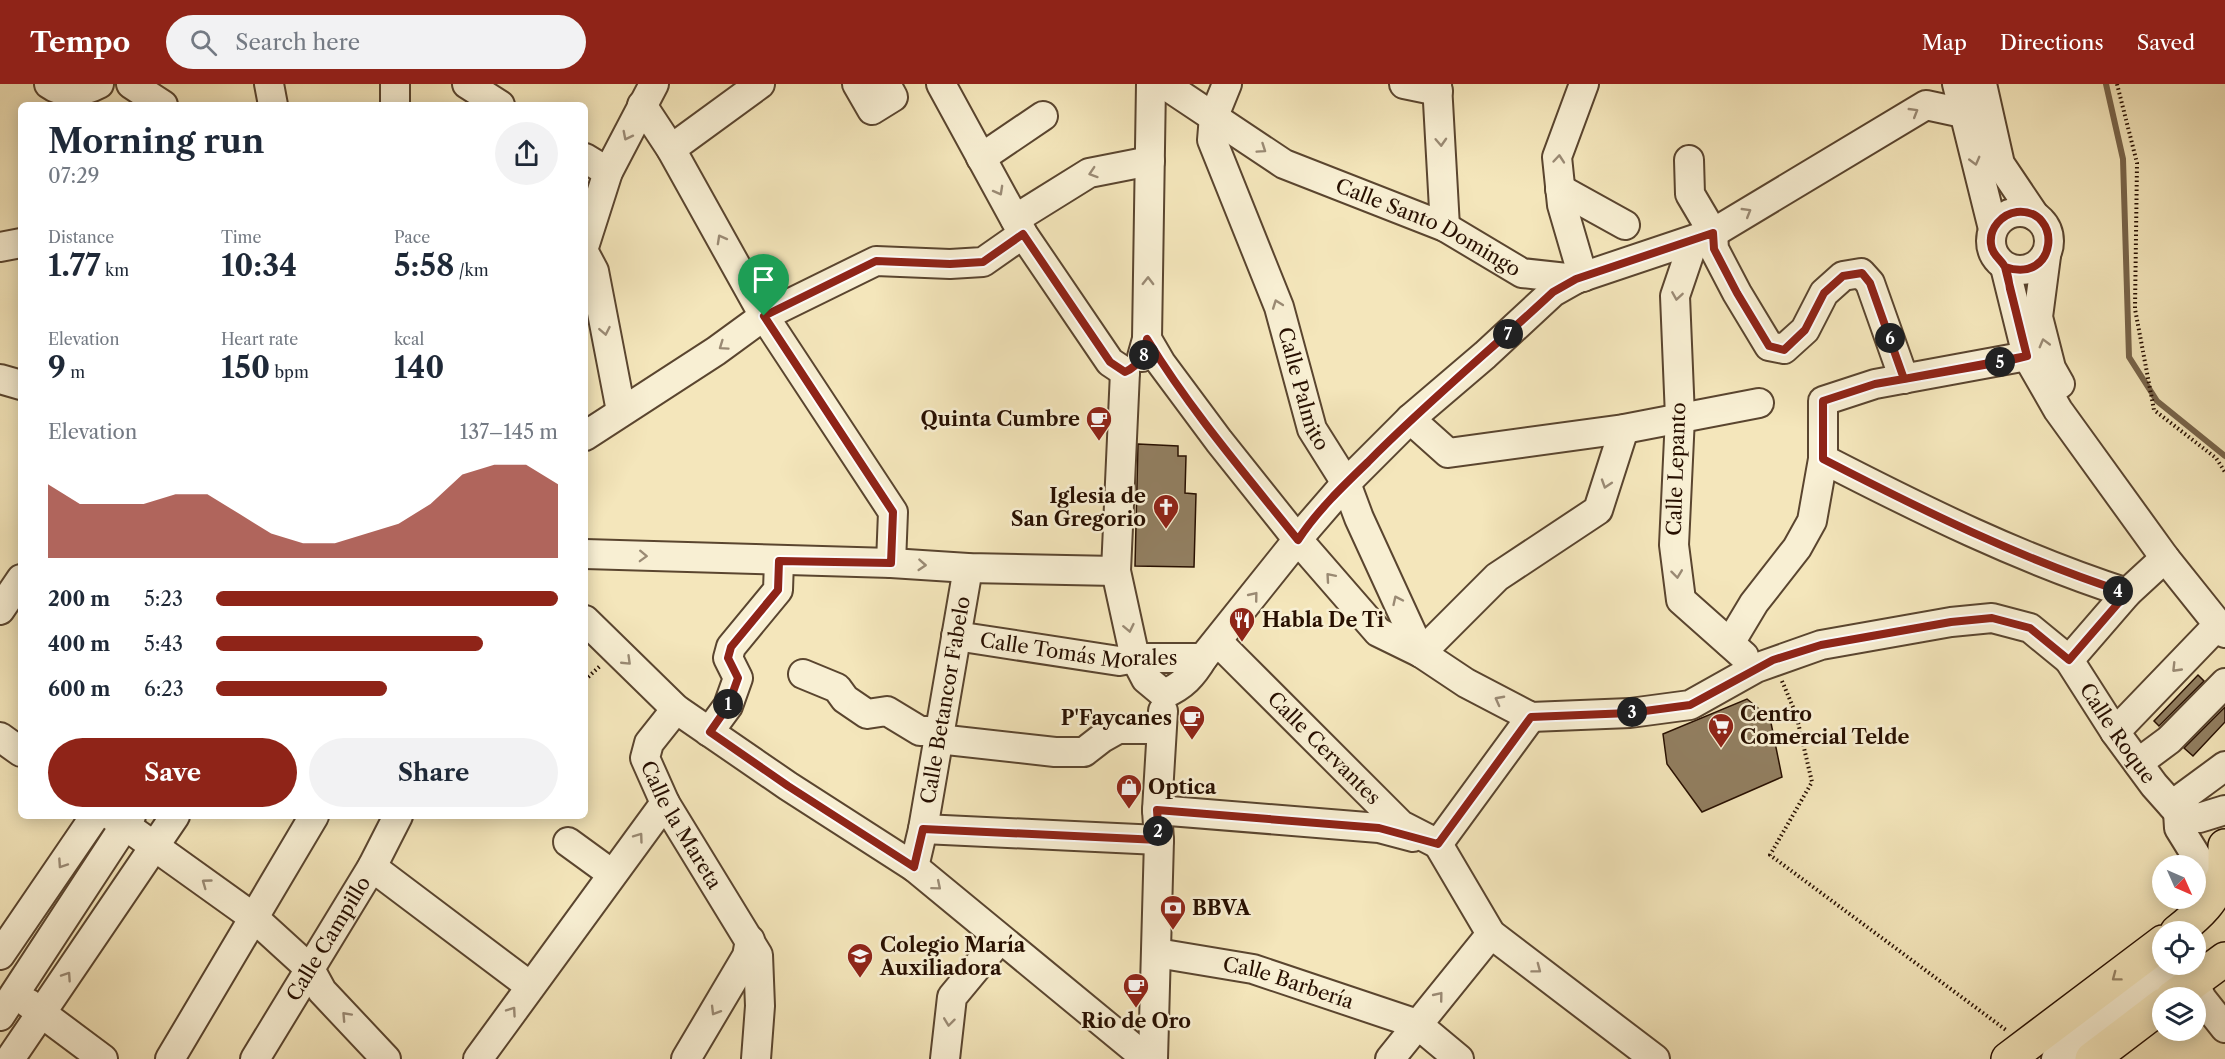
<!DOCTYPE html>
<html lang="en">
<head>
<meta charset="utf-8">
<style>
  :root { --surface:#fff; --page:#f2f2f3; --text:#1f2937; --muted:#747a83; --accent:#8f2418 }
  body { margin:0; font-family:"Libre Caslon Text",serif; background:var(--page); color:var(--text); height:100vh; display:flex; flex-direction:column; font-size:22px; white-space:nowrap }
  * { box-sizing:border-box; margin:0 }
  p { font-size:20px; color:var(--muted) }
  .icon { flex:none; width:33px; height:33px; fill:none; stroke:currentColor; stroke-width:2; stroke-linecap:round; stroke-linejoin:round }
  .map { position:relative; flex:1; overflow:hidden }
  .drawer { position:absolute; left:18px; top:18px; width:570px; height:717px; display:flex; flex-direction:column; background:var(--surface); border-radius:9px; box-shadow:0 3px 15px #0003 }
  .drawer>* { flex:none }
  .needle { width:39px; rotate:135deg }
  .fabs { position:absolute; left:2152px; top:771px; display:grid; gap:12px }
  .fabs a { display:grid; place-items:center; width:54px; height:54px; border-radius:50%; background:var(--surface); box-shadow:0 3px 15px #0003; font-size:30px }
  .pin { position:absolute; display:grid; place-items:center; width:51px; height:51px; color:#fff; margin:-62px -26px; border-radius:50% 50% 50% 0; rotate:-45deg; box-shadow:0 0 6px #0007 }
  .pin .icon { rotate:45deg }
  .km { position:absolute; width:30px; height:30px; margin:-15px; border-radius:50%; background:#222; color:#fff; font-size:16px; line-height:30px; text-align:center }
  .round { display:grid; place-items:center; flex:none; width:63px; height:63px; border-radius:32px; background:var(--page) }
  .headline { display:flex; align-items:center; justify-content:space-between; height:102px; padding:0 30px }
  h1 { font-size:33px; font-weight:700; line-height:45px }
  .figures { display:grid; grid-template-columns:repeat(3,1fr); gap:9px; height:102px; padding:6px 30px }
  .figures div { display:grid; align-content:center }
  .figures b { font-size:30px; font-weight:700 }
  .figures small { font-size:16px; font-weight:400 }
  .figures p { font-size:16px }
  .chart { height:168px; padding:12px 30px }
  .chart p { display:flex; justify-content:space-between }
  .chart svg { width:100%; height:108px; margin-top:6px; fill:var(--accent); opacity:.7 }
  .action { display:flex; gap:12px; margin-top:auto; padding:12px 30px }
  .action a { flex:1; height:69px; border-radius:36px; background:var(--accent); color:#fff; font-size:24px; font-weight:700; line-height:69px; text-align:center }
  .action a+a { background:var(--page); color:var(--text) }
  ul { padding:0 30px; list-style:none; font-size:20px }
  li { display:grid; grid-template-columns:96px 72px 1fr; align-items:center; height:45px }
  li i { height:15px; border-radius:8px; background:var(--accent) }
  header { display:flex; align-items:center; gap:36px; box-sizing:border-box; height:84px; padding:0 30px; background:var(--accent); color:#fff }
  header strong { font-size:28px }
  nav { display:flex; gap:33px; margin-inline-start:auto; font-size:21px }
  .search { width:420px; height:54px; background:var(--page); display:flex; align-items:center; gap:15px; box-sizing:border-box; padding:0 21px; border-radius:33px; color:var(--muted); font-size:22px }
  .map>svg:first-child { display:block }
</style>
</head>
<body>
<header>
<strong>Tempo</strong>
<div class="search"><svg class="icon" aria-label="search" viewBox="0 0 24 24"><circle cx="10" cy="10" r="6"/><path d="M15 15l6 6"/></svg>Search here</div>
<nav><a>Map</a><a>Directions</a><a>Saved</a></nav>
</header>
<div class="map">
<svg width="2225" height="975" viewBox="0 0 2225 975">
  <rect width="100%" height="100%" fill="#f4e6bb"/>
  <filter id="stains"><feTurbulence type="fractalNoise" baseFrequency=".00333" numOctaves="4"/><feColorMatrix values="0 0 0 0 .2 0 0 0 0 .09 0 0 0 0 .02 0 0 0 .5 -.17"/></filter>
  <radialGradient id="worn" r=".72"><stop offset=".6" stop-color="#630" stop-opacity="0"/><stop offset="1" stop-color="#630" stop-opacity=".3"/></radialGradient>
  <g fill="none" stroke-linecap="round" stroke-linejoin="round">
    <!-- stream -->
    <path stroke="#78644a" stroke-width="6" d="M2106,0l17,75 6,198 28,44 68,55"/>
  </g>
  <!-- building -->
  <path fill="#927f61" stroke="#270f00" stroke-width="1.5" d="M1138,360l40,2v10h8l-1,37 11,1 -2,73 -59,-1z
    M2198,591l6,6 -45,45 -5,-5z
    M1747,615l23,19 12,59 -80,35 -35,-48 -4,-30z
    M2225,623v15l-32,34 -9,-8z"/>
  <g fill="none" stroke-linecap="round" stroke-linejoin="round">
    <!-- minor casing -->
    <g stroke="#5a452f" stroke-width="32">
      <g id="minor">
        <path d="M49,0c15,11 35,8 50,0"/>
        <path d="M131,0l32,21"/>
        <path d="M269,0l4,21"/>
        <path d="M467,0l33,21"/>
        <path d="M857,0l15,26 21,-13 -7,-13"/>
        <path d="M941,0l82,150 87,128 15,10"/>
        <path id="s1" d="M1164,0l120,80 161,63 77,46 54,6 137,-46 213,-128 37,8"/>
        <path id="s2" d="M1227,0l-13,32 -2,24 67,167 33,122 34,54 13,35 62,135"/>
        <path d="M1404,0l34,7"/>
        <path d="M1437,0l8,143"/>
        <path d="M1957,0l36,145"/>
        <path d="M1982,0l18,80 35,52"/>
        <path d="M395,21v-21"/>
        <path d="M642,21l29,44 93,167 129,196 -2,51"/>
        <path d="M671,65l89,-65"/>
        <path d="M585,74l23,14"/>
        <path d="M981,74l62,-42"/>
        <path d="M1689,76l1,34 23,39 1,16 23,44 32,53 15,3 21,-19 19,-37 19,-17 18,-3 9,10 34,96"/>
        <path d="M1560,105l65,36"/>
        <circle cx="2020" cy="157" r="29"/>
        <path d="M1015,135l74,-46 61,-12"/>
        <path d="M1694,156l-19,56 5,121 -6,128 7,55 63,56"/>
        <path d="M585,160l23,-72 46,-88"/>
        <path d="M0,163l21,-4"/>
        <path d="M585,170l9,17 27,140"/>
        <path d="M2046,172l-8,61 13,51 9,16"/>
        <path d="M2005,183l22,89 31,54 107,148 60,75"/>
        <path d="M1583,193l-21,-72 -5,-48 27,-73"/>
        <path id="s3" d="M1147,255l14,24 58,78 79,99 80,92 43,21 45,30 65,34 99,-4 60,-8 66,-37 65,-23 130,-23 41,-4 38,10 39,32 46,72 39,53 24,27 21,6 26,-8"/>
        <path d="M1142,273l5,-18 4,-255"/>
        <path d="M1125,288l-9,199 19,87 11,21 18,15c19,-8 29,-19 39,-36l104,-130 39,-45 64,-64 75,-64 68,-63 23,-13"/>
        <path d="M0,295l21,6"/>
        <path d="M1410,335l38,34 176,-24 135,-26"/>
        <path d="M585,352l131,-85 48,-35 112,-55 74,3 33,-2 40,-28"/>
        <path d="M1823,375c99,51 198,100 304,134"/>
        <path d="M585,470l306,9 77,5 148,3"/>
        <path d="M0,526l21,-31"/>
        <path d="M585,536l91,89 112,77 126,81 233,192"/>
        <path id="s4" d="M956,552l163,25 16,-3h68"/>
        <path id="s5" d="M1218,558l183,183 37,19"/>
        <path d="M1730,559l24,-40 43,-55 15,-27 11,-62v-58l52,-17 152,-28"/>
        <path d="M1421,569l76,-76 101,-67 26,-81"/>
        <path d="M2069,576l58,-67 38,-35"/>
        <path d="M803,590l34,14 8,11 22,15 20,-3 33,20h10l17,9 108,12h29l18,-14 16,-9h43"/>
        <path id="s6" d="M676,625l-27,34 -4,15 20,45 93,152 2,51 -4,53"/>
        <path d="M709,648l19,-26 10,-28 -10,-20 3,-11 47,-57 1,-29"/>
        <path d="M2115,648l102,-106"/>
        <path d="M0,653l21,15"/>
        <path d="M2138,679l31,-23 56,-57"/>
        <path d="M2172,721l53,-39"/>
        <path d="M1157,726l222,18 34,9"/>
        <path d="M2178,728l1,16 26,42 9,26"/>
        <path d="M112,732l141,101 57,52 12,22 64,68"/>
        <path d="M923,745l236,11"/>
        <path d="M568,758l44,32"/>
        <path d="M1438,760l53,90 164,125"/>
        <path d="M1438,760l93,-127"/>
        <path d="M372,783l158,119"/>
        <path id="s7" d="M914,783l9,-38 45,-261"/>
        <path id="s8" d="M1157,869l96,16 164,55 42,35"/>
        <path d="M0,871l95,-139"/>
        <path d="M2193,897l9,18 23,29"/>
        <path d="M28,919l75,56"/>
        <path d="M0,932l131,-200"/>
        <path d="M10,975l165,-243"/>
        <path d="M170,975l144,-243"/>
        <path id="s9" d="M255,975l117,-192 26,-51"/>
        <path d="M478,975l187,-256"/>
        <path d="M686,975l61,-103 3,-16"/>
        <path d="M945,975l7,-62 48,-58"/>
        <path d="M1153,975l6,-219 -2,-30 6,-99"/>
        <path d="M1390,975l101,-125"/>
        <path d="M2056,975l124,-95"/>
      </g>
    </g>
    <!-- major casing -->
    <g stroke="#270f00" stroke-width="36">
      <path id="major" d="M2225,762v28
        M2177,848c25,-20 34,-29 48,-59
        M2172,914l53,-39
        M2008,975l155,-117
        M2092,975l71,-54"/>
    </g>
    <!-- path -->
    <path stroke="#270f00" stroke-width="4" stroke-dasharray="1.5 3" stroke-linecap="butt" d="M2117,0l20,79 -2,146 19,101 62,48 9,14
      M585,596l15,-14
      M1782,597l14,33 16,68 -42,73 236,175"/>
    <!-- minor -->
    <use href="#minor" stroke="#f8efd3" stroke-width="28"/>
    <!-- major -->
    <use href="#major" stroke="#f4e6bb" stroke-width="33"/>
  </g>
  <!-- one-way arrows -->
  <defs><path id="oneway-chevron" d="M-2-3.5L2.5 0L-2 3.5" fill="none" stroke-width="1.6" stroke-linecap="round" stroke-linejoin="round" transform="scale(1.5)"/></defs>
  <g stroke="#9a8a74">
    <use href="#oneway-chevron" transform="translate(1914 28) rotate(-31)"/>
    <use href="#oneway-chevron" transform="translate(627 52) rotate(117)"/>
    <use href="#oneway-chevron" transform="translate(1441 58) rotate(87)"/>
    <use href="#oneway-chevron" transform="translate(1262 65) rotate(34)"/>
    <use href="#oneway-chevron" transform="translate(1559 75) rotate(-85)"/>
    <use href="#oneway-chevron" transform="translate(1975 77) rotate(75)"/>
    <use href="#oneway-chevron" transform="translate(1093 89) rotate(162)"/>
    <use href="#oneway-chevron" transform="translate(999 107) rotate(61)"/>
    <use href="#oneway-chevron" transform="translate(1747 128) rotate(-31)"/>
    <use href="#oneway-chevron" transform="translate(721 155) rotate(-119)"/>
    <use href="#oneway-chevron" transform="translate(1148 197) rotate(-89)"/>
    <use href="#oneway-chevron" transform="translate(1677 212) rotate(99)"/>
    <use href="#oneway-chevron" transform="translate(1277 220) rotate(-110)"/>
    <use href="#oneway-chevron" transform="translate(605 247) rotate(79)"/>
    <use href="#oneway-chevron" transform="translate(2044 259) rotate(-105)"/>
    <use href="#oneway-chevron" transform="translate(723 262) rotate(145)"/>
    <use href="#oneway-chevron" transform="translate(1606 400) rotate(108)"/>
    <use href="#oneway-chevron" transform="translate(643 472) rotate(2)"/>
    <use href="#oneway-chevron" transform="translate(922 481) rotate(4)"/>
    <use href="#oneway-chevron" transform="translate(1677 490) rotate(83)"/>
    <use href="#oneway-chevron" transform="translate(1330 493) rotate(-131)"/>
    <use href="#oneway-chevron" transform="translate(1254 512) rotate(-51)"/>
    <use href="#oneway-chevron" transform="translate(1397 516) rotate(-115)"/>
    <use href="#oneway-chevron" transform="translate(1129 544) rotate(78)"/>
    <use href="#oneway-chevron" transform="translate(627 577) rotate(44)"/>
    <use href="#oneway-chevron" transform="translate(2176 584) rotate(134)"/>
    <use href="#oneway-chevron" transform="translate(1499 616) rotate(-152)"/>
    <use href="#oneway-chevron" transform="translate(639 753) rotate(-54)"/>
    <use href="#oneway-chevron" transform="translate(62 780) rotate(124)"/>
    <use href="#oneway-chevron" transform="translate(206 799) rotate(-144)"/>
    <use href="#oneway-chevron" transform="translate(937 802) rotate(40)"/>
    <use href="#oneway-chevron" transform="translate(1537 885) rotate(37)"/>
    <use href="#oneway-chevron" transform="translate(67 892) rotate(-56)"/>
    <use href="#oneway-chevron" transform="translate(1439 912) rotate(-51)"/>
    <use href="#oneway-chevron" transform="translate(512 927) rotate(-55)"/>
    <use href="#oneway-chevron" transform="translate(715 927) rotate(121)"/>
    <use href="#oneway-chevron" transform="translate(346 932) rotate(-133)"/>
    <use href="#oneway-chevron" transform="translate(949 938) rotate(97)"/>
  </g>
  <use stroke="#988567" href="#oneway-chevron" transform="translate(2116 893) rotate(143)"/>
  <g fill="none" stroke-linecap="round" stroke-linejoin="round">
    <!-- route casing -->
    <g stroke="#fff" stroke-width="12">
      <path id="route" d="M764,232l129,196 -2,51 -112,-2 -1,29 -47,57 -3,11 10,20 -10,28 -18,26 78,54 126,81 9,-38 236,11 -2,-30 222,18 59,16 93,-127 99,-4 60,-8 83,-45 48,-15 130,-23 41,-4 38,10 39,32 58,-67c-106,-34 -205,-83 -304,-134v-58l52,-17 132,-23 20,-5 -22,-89c53,18 58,-59 12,-55 -15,2 -28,16 -26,32 1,11 9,14 14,23 3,6 4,16 5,22 6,22 11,45 17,67l-123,23 -34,-96 -8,-10 -19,3 -19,17 -19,37 -21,20 -15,-4 -32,-53 -23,-44 -1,-16 -137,46 -23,13c-61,57 -126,110 -185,170 -25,24 -51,49 -70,78 -52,-65 -107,-129 -151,-201 -3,16 -7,26 -22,33l-15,-10 -87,-128 -40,28 -33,2 -74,-3 -112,55"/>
    </g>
    <!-- route -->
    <use href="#route" stroke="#8f2418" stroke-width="8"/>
  </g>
  <!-- icons -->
  <defs>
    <g id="cafe-pin" transform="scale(1.35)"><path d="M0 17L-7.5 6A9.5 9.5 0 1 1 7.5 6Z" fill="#8f2418" stroke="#f8efd3"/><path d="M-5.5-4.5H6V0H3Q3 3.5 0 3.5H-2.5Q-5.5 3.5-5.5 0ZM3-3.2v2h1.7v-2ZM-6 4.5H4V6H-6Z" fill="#fff"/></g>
    <g id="church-pin" transform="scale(1.35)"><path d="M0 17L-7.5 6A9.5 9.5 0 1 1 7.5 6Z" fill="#8f2418" stroke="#f8efd3"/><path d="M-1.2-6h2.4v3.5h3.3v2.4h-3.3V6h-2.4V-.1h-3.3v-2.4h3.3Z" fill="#fff"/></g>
    <g id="restaurant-pin" transform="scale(1.35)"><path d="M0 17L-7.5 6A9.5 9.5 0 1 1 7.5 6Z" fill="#8f2418" stroke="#f8efd3"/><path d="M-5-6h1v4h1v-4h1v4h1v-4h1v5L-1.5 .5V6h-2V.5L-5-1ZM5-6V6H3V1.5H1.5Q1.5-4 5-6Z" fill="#fff"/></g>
    <g id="supermarket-pin" transform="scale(1.35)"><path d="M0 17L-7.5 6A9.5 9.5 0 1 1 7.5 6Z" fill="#8f2418" stroke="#f8efd3"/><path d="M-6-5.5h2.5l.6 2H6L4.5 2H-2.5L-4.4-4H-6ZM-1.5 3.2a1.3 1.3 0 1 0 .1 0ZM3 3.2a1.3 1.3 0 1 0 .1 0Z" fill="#fff"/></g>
    <g id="shop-pin" transform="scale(1.35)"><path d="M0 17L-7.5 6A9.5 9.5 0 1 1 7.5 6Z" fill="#8f2418" stroke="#f8efd3"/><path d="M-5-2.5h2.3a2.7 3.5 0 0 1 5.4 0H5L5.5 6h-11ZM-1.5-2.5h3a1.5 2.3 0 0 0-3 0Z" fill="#fff"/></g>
    <g id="bank-pin" transform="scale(1.35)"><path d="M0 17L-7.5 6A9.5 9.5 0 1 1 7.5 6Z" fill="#8f2418" stroke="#f8efd3"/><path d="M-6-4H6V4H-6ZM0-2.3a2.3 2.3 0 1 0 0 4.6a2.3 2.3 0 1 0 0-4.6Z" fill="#fff"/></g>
    <g id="school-pin" transform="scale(1.35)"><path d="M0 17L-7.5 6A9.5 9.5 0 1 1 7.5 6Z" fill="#8f2418" stroke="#f8efd3"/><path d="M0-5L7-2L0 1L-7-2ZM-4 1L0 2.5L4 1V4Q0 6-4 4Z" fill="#fff"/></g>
  </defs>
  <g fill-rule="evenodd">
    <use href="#cafe-pin" x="1099" y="335"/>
    <use href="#church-pin" x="1166" y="423"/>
    <use href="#restaurant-pin" x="1242" y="536"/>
    <use href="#cafe-pin" x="1192" y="634"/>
    <use href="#supermarket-pin" x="1721" y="642"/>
    <use href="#shop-pin" x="1129" y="703"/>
    <use href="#bank-pin" x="1173" y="824"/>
    <use href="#school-pin" x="860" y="872"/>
    <use href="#cafe-pin" x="1136" y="902"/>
  </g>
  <g text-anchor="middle" stroke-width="5" stroke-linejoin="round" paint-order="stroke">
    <!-- street labels -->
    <g font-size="20" fill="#270f00" stroke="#f8efd3">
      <text dy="7" stroke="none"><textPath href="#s1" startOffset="302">Calle Santo Domingo</textPath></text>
      <text dy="7" stroke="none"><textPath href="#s2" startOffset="324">Calle Palmito</textPath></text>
      <text transform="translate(1676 385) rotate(-88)" y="7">Calle Lepanto</text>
      <text dy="7" stroke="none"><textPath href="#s4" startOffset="124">Calle Tomás Morales</textPath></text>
      <text dy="7" stroke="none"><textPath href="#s7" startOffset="170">Calle Betancor Fabelo</textPath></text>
      <text dy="7" stroke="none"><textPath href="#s3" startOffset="1204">Calle Roque</textPath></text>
      <text dy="7" stroke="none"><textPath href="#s5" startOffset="150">Calle Cervantes</textPath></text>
      <text dy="7" stroke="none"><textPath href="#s6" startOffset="135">Calle la Mareta</textPath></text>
      <text dy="7" stroke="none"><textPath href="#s9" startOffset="141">Calle Campillo</textPath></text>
      <text dy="7" stroke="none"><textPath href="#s8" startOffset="135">Calle Barbería</textPath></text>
    </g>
    <!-- poi labels -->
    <g font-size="20" font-weight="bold" fill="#270f00" stroke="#f8efd3" text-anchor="start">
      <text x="1080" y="342" text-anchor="end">Quinta Cumbre</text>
      <text x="1146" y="419" text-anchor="end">Iglesia de<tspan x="1146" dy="23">San Gregorio</tspan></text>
      <text x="1262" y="543">Habla De Ti</text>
      <text x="1740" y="637">Centro<tspan x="1740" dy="23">Comercial Telde</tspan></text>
      <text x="1172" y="641" text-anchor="end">P'Faycanes</text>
      <text x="1148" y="710">Optica</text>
      <text x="1192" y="831">BBVA</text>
      <text x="880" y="868">Colegio María<tspan x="880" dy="23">Auxiliadora</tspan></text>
      <text x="1136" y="944" text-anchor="middle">Rio de Oro</text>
    </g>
  </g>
  <rect width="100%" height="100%" filter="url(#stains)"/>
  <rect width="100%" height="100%" fill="url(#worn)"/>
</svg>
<div class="fabs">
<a><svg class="needle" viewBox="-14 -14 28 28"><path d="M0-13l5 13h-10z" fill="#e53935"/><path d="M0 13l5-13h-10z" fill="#747a83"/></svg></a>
<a><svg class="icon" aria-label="locate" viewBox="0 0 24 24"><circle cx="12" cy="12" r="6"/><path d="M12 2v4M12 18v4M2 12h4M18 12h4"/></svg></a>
<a><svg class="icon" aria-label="layers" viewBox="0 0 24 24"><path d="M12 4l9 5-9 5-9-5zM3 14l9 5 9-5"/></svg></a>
</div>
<div class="pin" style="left:764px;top:232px;background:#1e9e55"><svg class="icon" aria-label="arrive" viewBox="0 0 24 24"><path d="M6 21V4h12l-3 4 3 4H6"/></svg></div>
<b class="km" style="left:728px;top:620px">1</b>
<b class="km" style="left:1158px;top:747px">2</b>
<b class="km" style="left:1632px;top:628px">3</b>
<b class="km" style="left:2118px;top:507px">4</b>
<b class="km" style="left:2000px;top:278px">5</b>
<b class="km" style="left:1890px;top:254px">6</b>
<b class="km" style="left:1508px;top:250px">7</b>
<b class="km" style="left:1144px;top:271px">8</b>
<section class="drawer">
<div class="headline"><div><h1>Morning run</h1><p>07:29</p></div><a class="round"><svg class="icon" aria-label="share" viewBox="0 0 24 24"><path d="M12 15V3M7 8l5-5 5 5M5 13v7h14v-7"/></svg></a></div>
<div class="figures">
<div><p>Distance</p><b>1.77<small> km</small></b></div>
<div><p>Time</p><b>10:34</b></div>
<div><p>Pace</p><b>5:58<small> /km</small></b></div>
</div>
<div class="figures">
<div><p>Elevation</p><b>9<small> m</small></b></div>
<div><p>Heart rate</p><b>150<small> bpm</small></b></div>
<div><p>kcal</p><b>140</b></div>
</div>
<div class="chart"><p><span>Elevation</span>137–145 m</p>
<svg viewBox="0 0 160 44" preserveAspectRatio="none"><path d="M0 44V14L10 22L20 22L30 22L40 18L50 18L60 26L70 34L80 38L90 38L100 34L110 30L120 22L130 10L140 6L150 6L160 14V44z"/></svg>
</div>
<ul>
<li><b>200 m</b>5:23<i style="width:100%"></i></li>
<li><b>400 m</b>5:43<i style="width:78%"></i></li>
<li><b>600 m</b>6:23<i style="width:50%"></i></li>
</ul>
<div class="action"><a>Save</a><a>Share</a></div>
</section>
</div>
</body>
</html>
